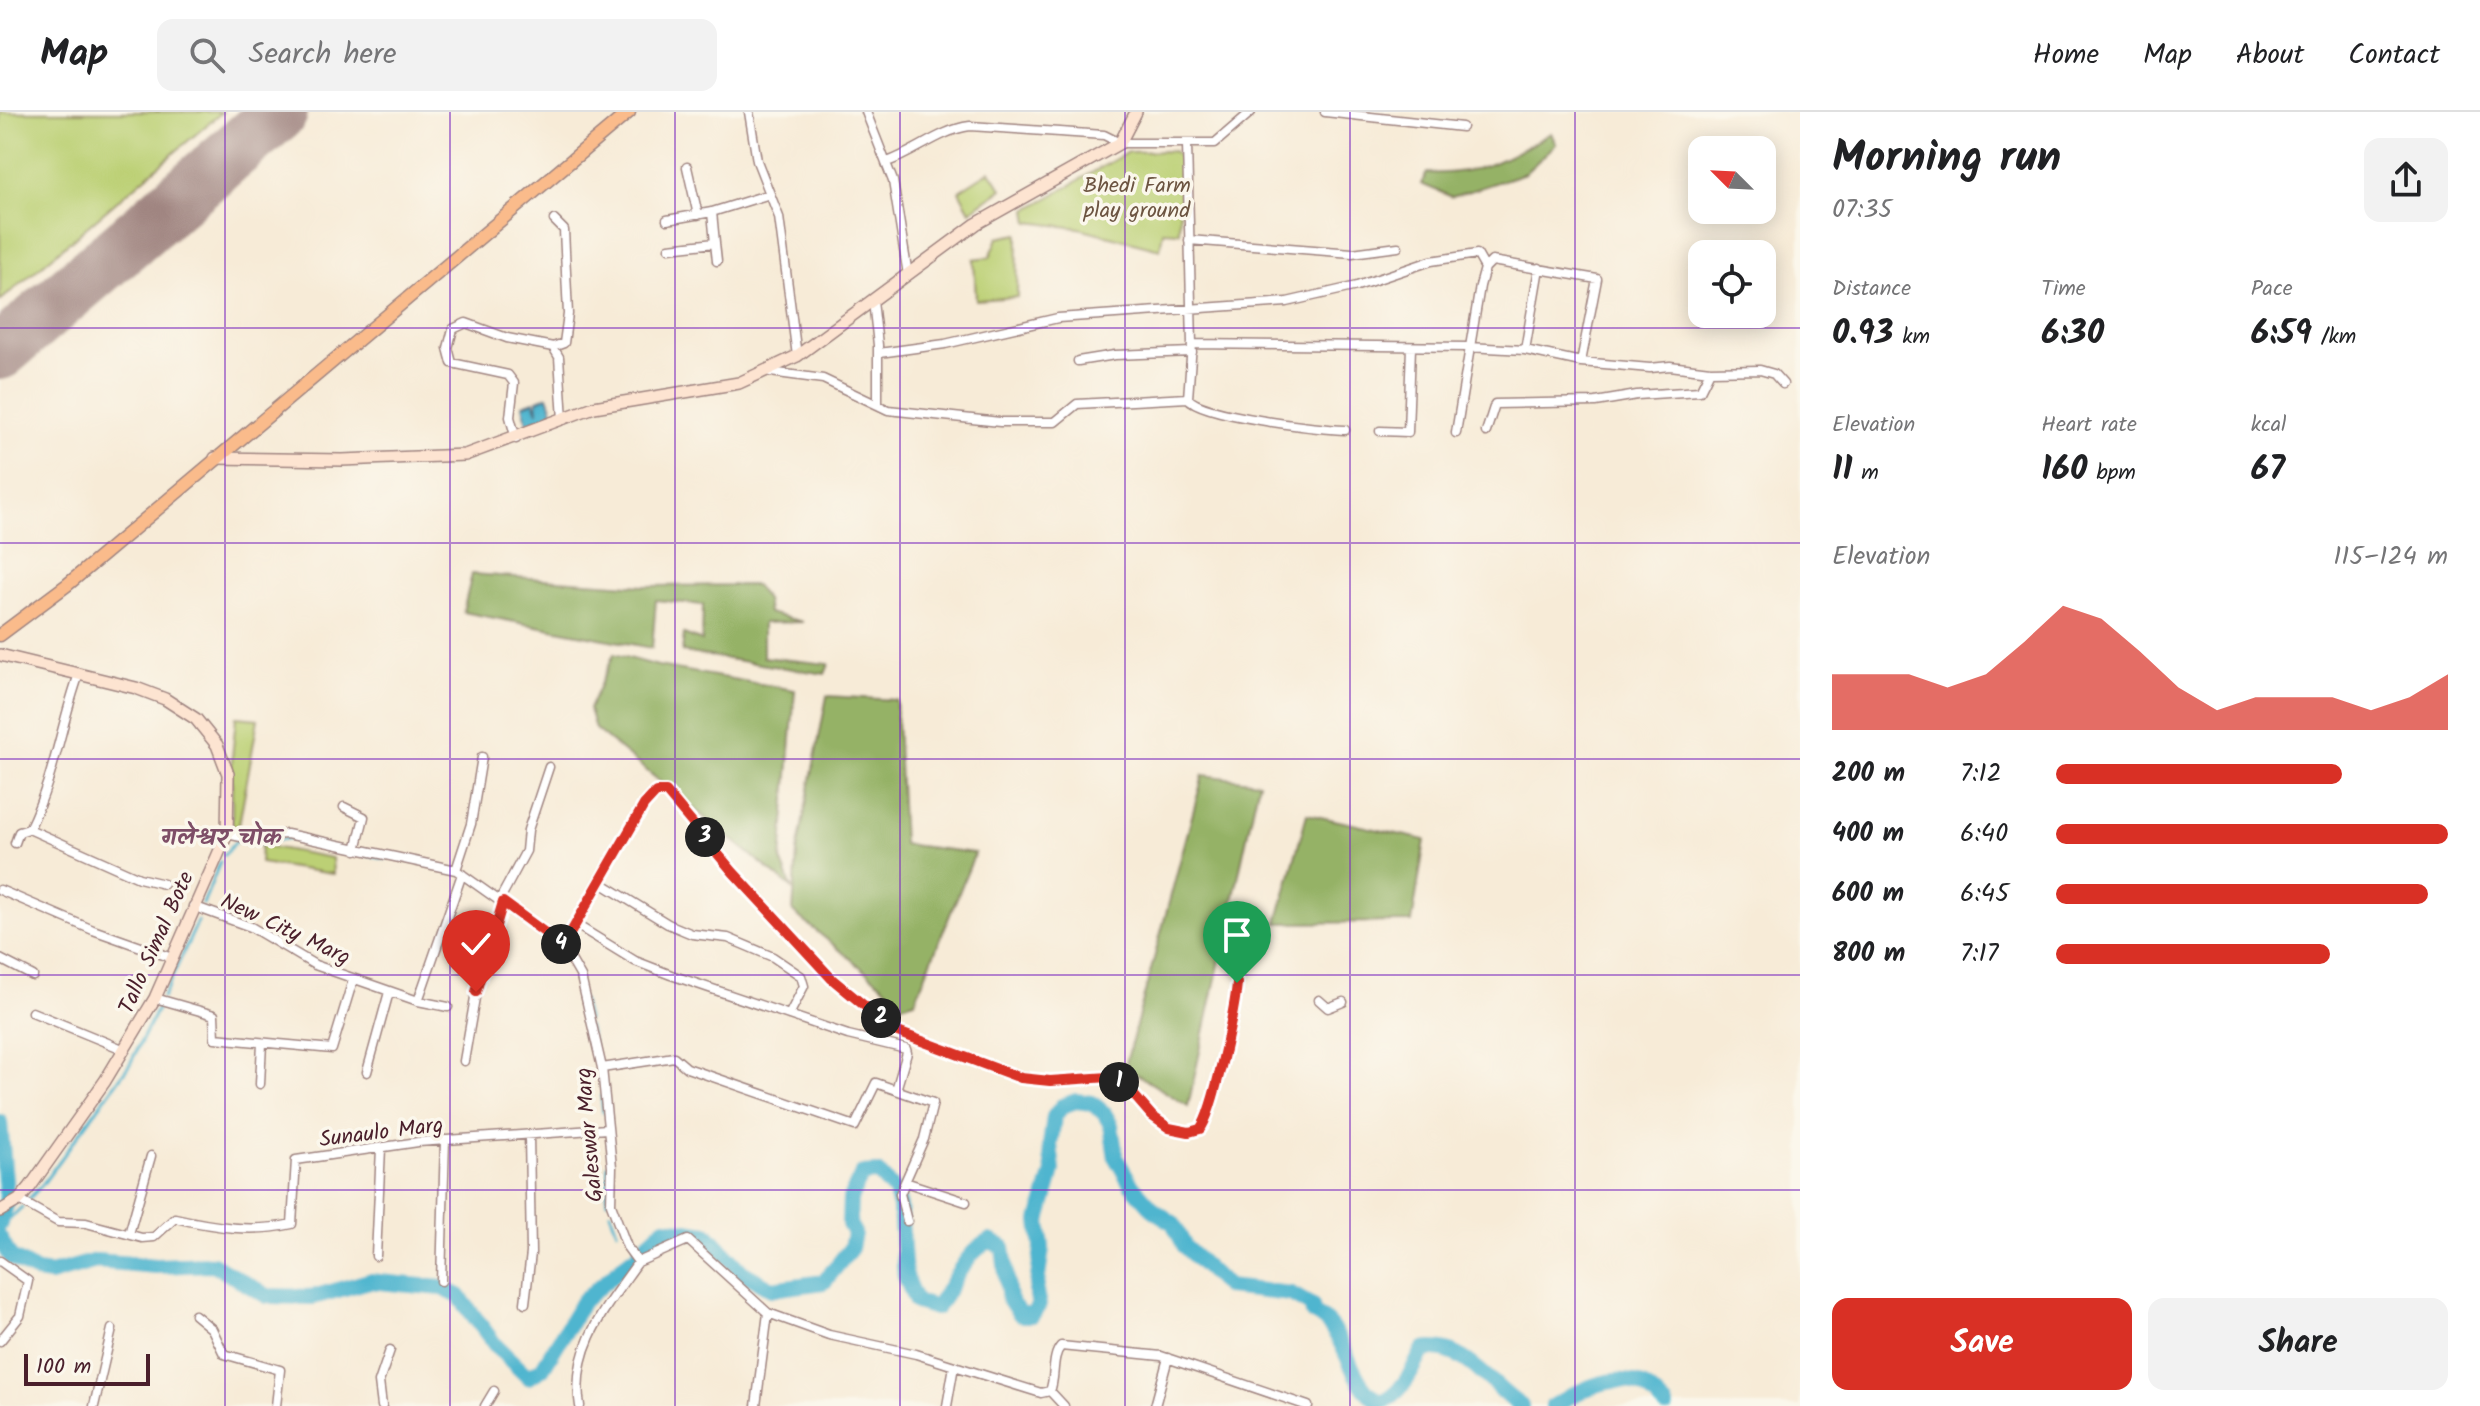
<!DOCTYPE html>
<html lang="en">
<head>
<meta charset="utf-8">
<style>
  :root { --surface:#fff; --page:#f2f2f2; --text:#202124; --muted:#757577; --line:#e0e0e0; --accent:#d93025 }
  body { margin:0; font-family:Kalam,"Playpen Sans Deva",sans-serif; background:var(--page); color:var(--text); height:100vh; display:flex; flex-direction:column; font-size:30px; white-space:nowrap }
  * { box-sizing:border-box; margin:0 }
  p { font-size:26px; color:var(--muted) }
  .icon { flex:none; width:44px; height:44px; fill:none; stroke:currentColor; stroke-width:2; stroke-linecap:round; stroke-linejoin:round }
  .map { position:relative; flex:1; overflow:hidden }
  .sheet { display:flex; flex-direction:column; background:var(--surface); width:680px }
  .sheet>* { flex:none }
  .needle { width:52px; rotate:294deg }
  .tools { position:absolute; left:1688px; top:24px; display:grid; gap:16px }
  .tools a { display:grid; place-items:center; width:88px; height:88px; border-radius:16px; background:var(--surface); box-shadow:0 4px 20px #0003; font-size:40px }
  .scale { position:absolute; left:24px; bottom:20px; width:126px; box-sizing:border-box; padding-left:8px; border:4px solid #4a1f2b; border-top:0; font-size:22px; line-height:28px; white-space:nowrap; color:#4a1f2b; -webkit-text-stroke:6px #fbf7ec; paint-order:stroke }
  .pin { position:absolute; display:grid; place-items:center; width:68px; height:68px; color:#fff; margin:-82px -34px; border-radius:50% 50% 50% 0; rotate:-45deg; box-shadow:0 0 8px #0007 }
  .pin .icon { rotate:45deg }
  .km { position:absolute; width:40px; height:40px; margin:-20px; border-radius:50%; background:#222; color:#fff; font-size:22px; line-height:40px; text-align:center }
  .round { display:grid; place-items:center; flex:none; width:84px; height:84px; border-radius:16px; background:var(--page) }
  .head { display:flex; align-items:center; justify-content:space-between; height:136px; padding:0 32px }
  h1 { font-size:44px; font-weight:700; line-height:60px }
  .metrics { display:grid; grid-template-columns:repeat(3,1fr); gap:12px; height:136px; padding:8px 32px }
  .metrics div { display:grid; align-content:center }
  .metrics b { font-size:34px; font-weight:700 }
  .metrics small { font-size:22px; font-weight:400 }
  .metrics p { font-size:22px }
  .chart { height:224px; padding:16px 32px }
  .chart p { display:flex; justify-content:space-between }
  .chart svg { width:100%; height:144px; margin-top:8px; fill:var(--accent); opacity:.7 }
  .action { display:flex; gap:16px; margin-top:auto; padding:16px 32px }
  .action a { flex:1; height:92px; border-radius:16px; background:var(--accent); color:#fff; font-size:32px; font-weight:700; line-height:92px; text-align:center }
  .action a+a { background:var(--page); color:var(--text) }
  ul { padding:0 32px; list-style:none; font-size:26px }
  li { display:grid; grid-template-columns:128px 96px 1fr; align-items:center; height:60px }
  li i { height:20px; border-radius:10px; background:var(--accent) }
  header { display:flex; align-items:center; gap:48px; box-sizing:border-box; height:112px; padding:0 40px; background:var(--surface); border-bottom:2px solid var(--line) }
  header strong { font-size:38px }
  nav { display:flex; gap:44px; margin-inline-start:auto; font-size:28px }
  .search { width:560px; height:72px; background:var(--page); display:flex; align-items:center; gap:20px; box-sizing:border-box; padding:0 28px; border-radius:16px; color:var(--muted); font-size:30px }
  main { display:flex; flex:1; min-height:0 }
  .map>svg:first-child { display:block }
</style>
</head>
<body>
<header>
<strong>Map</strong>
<div class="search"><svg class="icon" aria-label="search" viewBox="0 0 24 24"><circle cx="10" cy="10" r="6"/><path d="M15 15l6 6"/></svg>Search here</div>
<nav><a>Home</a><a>Map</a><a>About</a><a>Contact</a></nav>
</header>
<main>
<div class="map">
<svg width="1800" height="1294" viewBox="0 0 1800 1294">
  <rect width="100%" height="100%" fill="#fbf7ec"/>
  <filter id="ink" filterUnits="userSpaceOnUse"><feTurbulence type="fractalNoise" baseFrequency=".0125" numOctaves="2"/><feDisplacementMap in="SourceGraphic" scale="16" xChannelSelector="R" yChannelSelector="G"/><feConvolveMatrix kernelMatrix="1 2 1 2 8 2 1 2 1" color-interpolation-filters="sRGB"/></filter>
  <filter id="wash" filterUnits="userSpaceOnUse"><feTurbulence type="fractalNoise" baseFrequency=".006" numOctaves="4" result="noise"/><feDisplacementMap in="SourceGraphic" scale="32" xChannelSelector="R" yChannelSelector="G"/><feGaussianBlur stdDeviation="1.8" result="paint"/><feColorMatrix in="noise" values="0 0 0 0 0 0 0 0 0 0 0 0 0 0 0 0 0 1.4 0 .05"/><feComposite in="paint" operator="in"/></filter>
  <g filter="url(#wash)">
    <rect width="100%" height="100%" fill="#f7ebd7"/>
    <!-- green -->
    <path fill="#bcd074" stroke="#837850" stroke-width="2" d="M0,0h222l-222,189z
      M1173,39l5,3 3,16 -2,62 -16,-1 -3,18 -81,-21 -50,-6 -2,-12 101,-58z
      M990,59l12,18 -32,22 -11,-20z
      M1018,122l-1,63 -41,3 -2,-41 16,-2 8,-19z
      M236,605l22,2 -20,111 -6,-8v-64z
      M261,733l71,13 1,16 -73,-11z"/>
    <!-- forest -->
    <path fill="#95b266" stroke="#706848" stroke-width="2" d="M1551,21l5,11 -31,29 -73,24 -31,-13 6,-11c53,3 79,-15 124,-40z
      M472,462l172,12 111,-1 11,15 2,13 35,9 -40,1v34l66,7 -4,10 -143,-22 2,-18 18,7 1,-36 -47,-5 -4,48 -189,-36z
      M614,542l44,12 137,24 -14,170 11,28 -197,-159 -6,-20z
      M827,584l69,4 7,144 72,9 -60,148 -14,4 -17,-19 -91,-74 4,-60z
      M1203,663l56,7 -71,324 -63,-39z
      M1307,702l118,26 -13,82 -135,1z"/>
    <!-- water -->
    <path fill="#50b5cf" stroke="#4d6a7d" stroke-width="2" d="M548,284l6,17 -27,10 -4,-18 11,-4 4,11 -1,-12z"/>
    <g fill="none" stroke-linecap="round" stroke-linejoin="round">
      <!-- stream -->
      <path stroke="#50b5cf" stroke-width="3" d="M314,732l71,15
        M224,743l13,-15 13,4 41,-6
        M203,792l17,-42
        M550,830l15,14
        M163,885l35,-76
        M582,887l5,20
        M588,914l5,19
        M601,984l2,16
        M607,1089l1,-36
        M26,1090l16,-17 88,-121 29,-59
        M610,1100l7,19
        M0,1116l22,-21"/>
      <!-- river -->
      <path stroke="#50b5cf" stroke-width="16" d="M0,1010l7,80 -7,22
        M0,1126l10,19 27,15 13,2 46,-13 60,5 57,-2 54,32 46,1 56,-16 73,7 17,8 37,50 32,31 14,-8 41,-68 48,-42
        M640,1139l25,-23 42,6 35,38 30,17 52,-7 27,-34 3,-15 -5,-9 1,-25 12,-25 16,-1 18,20 4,14 5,69 11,26 20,6c16,-21 29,-57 54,-67l13,6 6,53 12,15h11l7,-10 -3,-13 6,-44 -3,-27 14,-50 -3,-26 4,-28 8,-11 14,-5 16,2 12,10 7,12 5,33 15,26 23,26 19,13 12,24 42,40 64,7 21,12 1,7c37,17 32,71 68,89 21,-7 32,-33 42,-52 41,-8 67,36 98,56
        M1553,1294c24,-14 60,-35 89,-20 8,3 17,14 24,20"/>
      <!-- runway -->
      <path stroke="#a08581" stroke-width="56" d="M0,240l280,-240"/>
    </g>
  </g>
  <g filter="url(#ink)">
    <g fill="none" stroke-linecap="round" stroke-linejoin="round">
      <!-- street casing -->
      <g stroke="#a08581" stroke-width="11">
        <path id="street" d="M749,0l8,49 22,56 18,139
          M866,0l27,69 15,94
          M1325,0l137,15
          M887,50c29,-10 53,-32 83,-36l134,9 16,8h95l36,-31
          M687,55l11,48
          M712,100l3,31
          M667,108l45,-8 58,-18
          M1189,128l163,13 46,-6
          M669,136l46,-5 2,18
          M873,189l5,44v60
          M1192,232l276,3 57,3 56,12 69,6 20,-2 40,5 50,-1 14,4 9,10
          M553,235l11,-4 4,-29 -4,-84 -10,-10
          M1525,238l14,-82
          M879,241l66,-9 113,-26 229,-16 70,-16 74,-25 46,-7 8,14
          M1078,249l37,-6 77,-3
          M770,260l53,7 65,31 112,12h55l22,-18 111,-6 4,-54 -5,-200
          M1188,286c13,18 131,31 157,32
          M1380,319l28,1 3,-85
          M1486,320l9,-28 101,-2 41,-7 63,-4 10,-20
          M1456,321l24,-147 5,-18 7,-7 105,18 -16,83
          M516,327l-6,-22 4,-34 -6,-8 -56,-12 -4,-15 5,-19 13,-6 41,15 46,9 6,10 4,63
          M344,695l20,10 -8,33
          M29,717l110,49 25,6
          M227,722l14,3 46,-3 169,36 107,76 18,31 21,91 10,99 -1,37 16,43 11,15 50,-22 80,73 61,22 87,19 125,39 9,-2c6,-14 1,-34 11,-45l100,10 147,50
          M15,731l4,-11 10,-3c26,-53 31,-102 50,-155
          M456,758l15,-46 11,-67
          M601,771l67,41 24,10 36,4 45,19 28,19 3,10 -15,29
          M0,778l93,40 79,28
          M500,787l26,-48 2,-21 21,-63
          M193,794l58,21 64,38 103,36 44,-127
          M578,814l57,35 36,14 177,60 58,14 1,4 -11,37 -20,-7 -21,43 -168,-58 -13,-11 -72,11
          M563,834l81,-141 12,-13h10l67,80 99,107 63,52 126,47 29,3 59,-4 17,9 26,30 17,12 20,4 11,-3c13,-15 34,-121 37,-146
          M0,847l33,17
          M155,886l59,17 1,23 117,11 21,-69
          M1319,888l9,8 15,-6
          M418,889l30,6
          M32,900l93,38
          M464,949l12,-69 27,-90
          M367,960l22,-80
          M260,972l2,-41
          M896,978l37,13 -9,36 -19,43 61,20
          M905,1070l-5,12 7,27
          M19,1088l39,22 28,1 56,15 12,-1 21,-19c39,9 77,15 117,6l4,-64 122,-18 189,-13
          M129,1122l22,-78
          M376,1144l5,-108
          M0,1149l28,20 -8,35 -20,25
          M441,1169l4,-141
          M525,1191l6,-50 -2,-118
          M195,1203l17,14 12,25 56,16 -4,36
          M1050,1279l14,15
          M94,1294l18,-77
          M382,1294l-3,-24 11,-32
          M485,1294l9,-15
          M580,1294c-10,-58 27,-100 58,-144
          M756,1294l12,-93
          M947,1294l7,-40
          M1155,1294l13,-48"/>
      </g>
      <!-- secondary casing -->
      <g stroke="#a08581" stroke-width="14">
        <path id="secondary" d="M215,346l127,2 123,-5 129,-48 145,-24 58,-27 179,-132 144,-81 16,-31
          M0,543l136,33 29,11 31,20 21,26 11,29 -1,60 -72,164 -50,83 -75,106 -11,13 -19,11"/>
      </g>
      <!-- primary casing -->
      <g stroke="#a08581" stroke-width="15">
        <path id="primary" d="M0,523l67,-50 562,-473"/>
      </g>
      <!-- street -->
      <use href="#street" stroke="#fff" stroke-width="8"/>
      <!-- secondary -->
      <use href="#secondary" stroke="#fde4d1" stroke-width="11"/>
      <!-- primary -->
      <use href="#primary" stroke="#fabb8b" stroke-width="12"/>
    </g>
  </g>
  <g fill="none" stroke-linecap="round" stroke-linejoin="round" filter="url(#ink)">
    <!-- route casing -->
    <g stroke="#fff" stroke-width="16">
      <path id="route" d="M476,880l27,-90 60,44 81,-141 12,-13h10l67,80 99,107 63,52 126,47 29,3 59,-4 17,9 26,30 17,12 20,4 11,-3c13,-15 35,-121 37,-146"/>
    </g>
    <!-- route -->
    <use href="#route" stroke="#d93025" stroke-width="10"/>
  </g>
  <!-- grid -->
  <path fill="none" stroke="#7b2cbf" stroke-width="2" stroke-opacity="0.55" d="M225,0v1294M450,0v1294M675,0v1294M900,0v1294M1125,0v1294M1350,0v1294M1575,0v1294M0,216h1800M0,431h1800M0,647h1800M0,863h1800M0,1078h1800"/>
  <g text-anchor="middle" stroke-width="7" stroke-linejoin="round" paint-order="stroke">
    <!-- park labels -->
    <g font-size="22" fill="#6c5441" stroke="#fbf7ec">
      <text x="1137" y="80">Bhedi Farm<tspan x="1137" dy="25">play ground</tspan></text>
    </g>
    <!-- street labels -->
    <g font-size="22" fill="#4a1f2b" stroke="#fbf7ec">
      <text transform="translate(286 816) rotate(25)" y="8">New City Marg</text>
      <text transform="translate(155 830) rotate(-66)" y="8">Tallo Simal Bote</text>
      <text transform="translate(381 1019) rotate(-7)" y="8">Sunaulo Marg</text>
      <text transform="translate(588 1023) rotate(-95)" y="8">Galeswar Marg</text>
    </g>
    <!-- neighbourhood labels -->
    <g font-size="24" font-weight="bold" fill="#7e4e67" stroke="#fbf7ec">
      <text x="221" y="733">गलेश्वर चोक</text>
    </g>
  </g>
</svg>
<div class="tools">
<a><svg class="needle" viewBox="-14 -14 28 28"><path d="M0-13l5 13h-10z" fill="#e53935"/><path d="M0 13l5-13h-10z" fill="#757577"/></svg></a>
<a><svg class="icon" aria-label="locate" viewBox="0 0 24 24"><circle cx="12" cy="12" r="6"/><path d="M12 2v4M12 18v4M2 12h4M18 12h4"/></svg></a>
</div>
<div class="scale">100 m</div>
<div class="pin" style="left:1237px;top:871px;background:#1e9e55"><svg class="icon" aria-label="arrive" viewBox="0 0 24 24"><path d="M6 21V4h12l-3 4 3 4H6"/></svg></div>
<div class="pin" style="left:476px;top:880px;background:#d93025"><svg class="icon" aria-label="check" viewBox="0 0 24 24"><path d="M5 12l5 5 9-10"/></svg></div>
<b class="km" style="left:1119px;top:970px">1</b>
<b class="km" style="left:881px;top:906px">2</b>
<b class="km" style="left:705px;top:725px">3</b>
<b class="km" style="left:561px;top:832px">4</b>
</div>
<section class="sheet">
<div class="head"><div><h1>Morning run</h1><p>07:35</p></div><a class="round"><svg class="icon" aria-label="share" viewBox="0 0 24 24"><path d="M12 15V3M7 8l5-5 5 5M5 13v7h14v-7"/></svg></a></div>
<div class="metrics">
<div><p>Distance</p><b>0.93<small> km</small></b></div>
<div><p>Time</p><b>6:30</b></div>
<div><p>Pace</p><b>6:59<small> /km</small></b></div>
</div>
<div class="metrics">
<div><p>Elevation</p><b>11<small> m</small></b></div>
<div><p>Heart rate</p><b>160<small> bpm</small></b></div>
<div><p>kcal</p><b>67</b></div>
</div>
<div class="chart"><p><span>Elevation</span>115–124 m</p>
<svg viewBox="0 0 160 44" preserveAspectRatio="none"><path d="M0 44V27L10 27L20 27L30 31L40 27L50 17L60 6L70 10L80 20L90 31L100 38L110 34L120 34L130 34L140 38L150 34L160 27V44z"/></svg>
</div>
<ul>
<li><b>200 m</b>7:12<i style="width:73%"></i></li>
<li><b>400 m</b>6:40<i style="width:100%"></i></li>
<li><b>600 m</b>6:45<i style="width:95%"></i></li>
<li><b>800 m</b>7:17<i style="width:70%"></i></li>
</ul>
<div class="action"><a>Save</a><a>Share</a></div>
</section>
</main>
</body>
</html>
